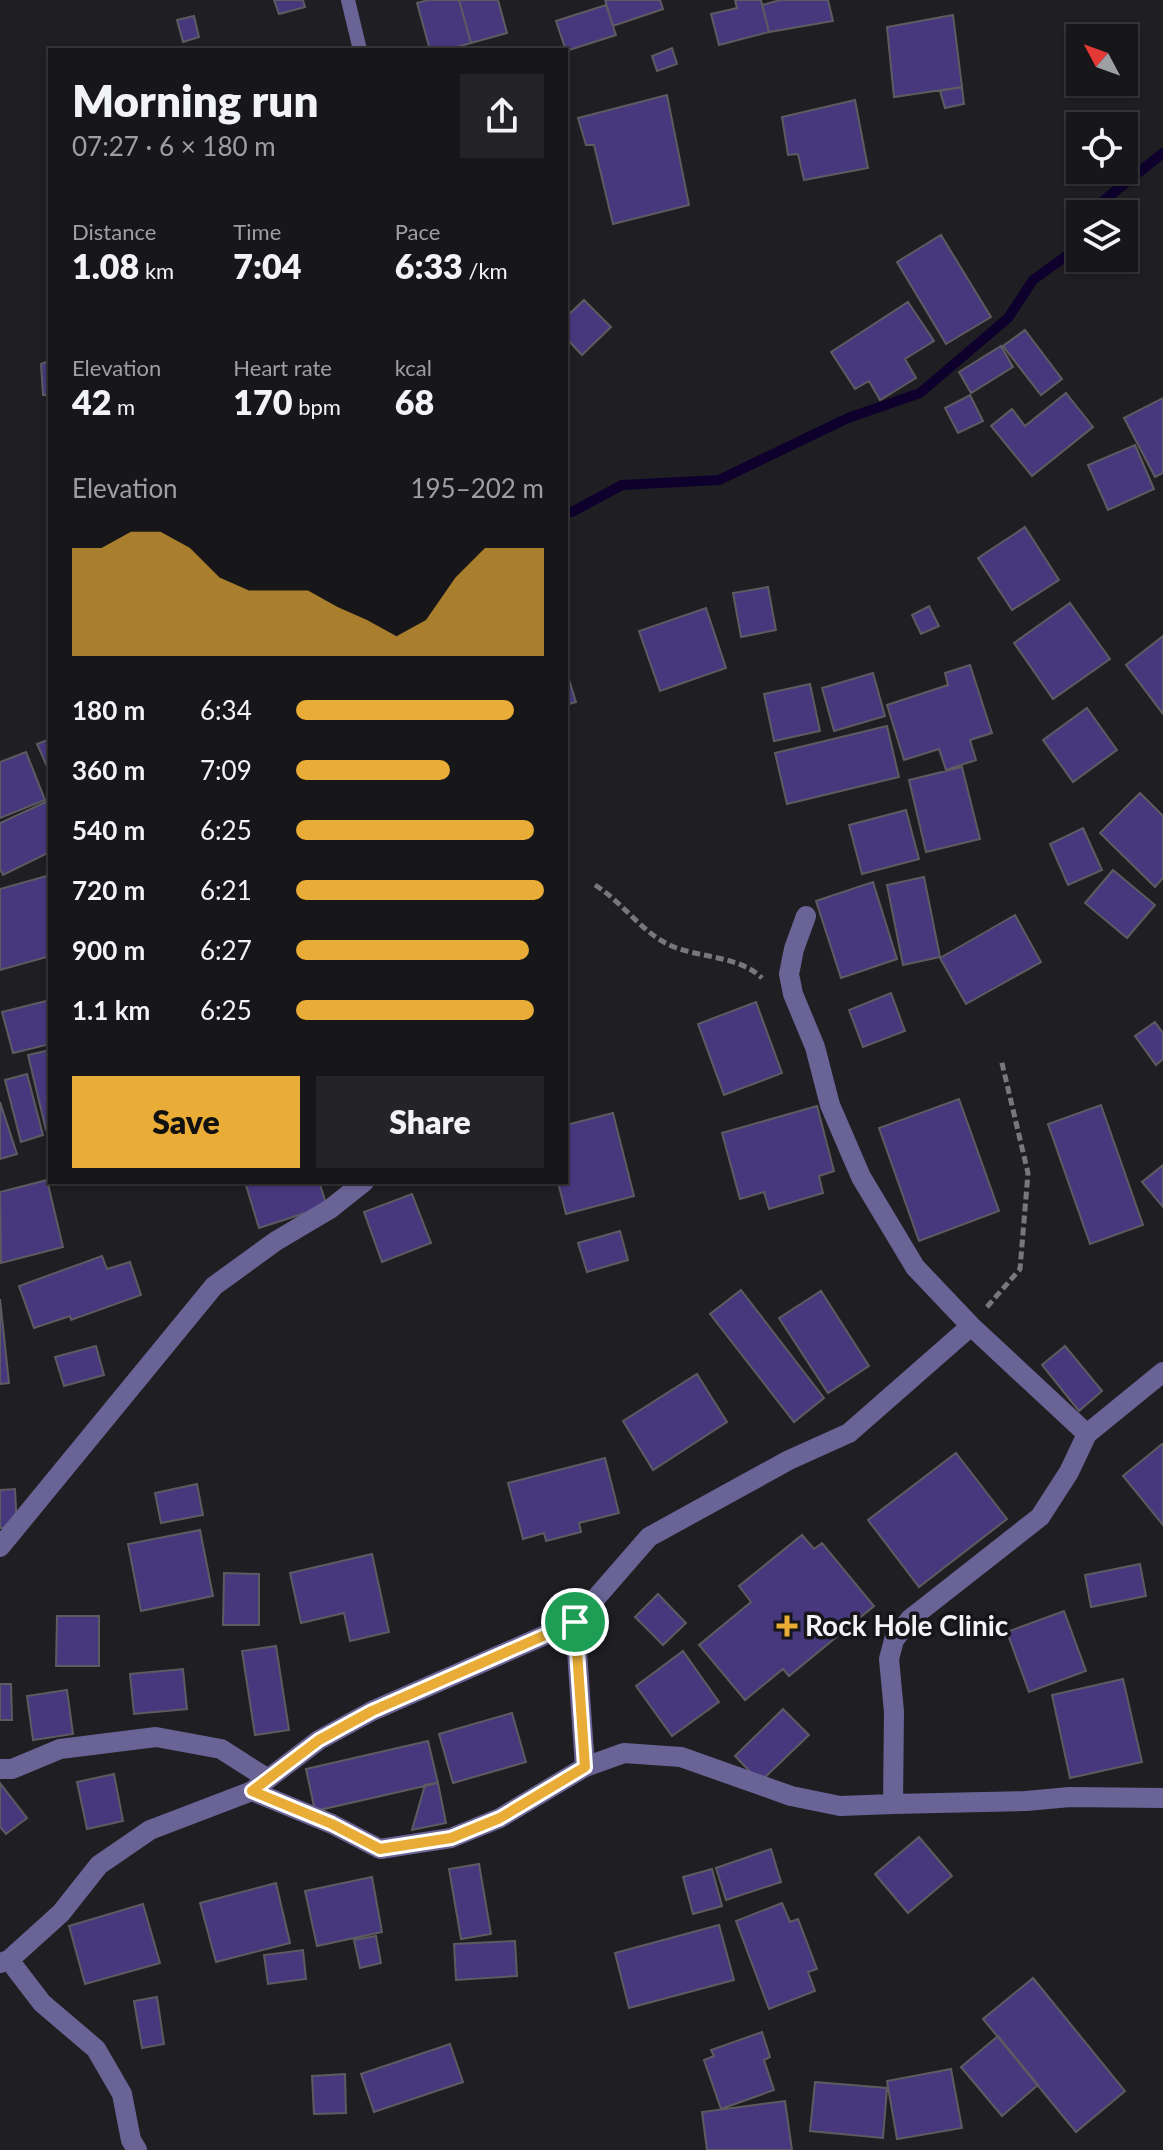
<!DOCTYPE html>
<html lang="en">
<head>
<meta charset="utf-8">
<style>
  :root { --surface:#17171a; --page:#242427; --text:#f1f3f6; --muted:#9e9fa2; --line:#363639; --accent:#e8ac37 }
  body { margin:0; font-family:Lato,sans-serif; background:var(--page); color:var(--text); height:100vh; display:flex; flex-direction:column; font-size:30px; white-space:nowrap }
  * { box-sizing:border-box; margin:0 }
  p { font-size:26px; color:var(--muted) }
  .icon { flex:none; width:44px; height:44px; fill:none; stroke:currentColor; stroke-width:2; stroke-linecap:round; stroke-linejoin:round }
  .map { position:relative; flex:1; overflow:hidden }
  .side { position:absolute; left:48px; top:48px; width:520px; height:1136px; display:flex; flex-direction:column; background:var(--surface); border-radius:0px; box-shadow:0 2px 6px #0004,0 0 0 2px var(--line) }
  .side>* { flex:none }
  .needle { width:52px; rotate:311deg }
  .fabs { position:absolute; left:1066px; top:24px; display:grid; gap:16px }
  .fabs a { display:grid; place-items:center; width:72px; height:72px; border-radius:0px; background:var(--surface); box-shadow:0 2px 6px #0004,0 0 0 2px var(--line); font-size:40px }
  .pin { position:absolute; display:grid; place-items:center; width:68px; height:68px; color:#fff; margin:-34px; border:4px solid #fff; border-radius:50%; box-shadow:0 2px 8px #0007 }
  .round { display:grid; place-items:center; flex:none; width:84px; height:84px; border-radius:0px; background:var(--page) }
  .headline { display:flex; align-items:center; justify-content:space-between; height:136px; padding:0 24px }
  h1 { font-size:44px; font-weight:800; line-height:60px }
  .stats { display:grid; grid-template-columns:repeat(3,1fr); gap:12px; height:136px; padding:8px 24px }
  .stats div { display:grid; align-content:center }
  .stats b { font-size:34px; font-weight:800 }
  .stats small { font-size:22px; font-weight:400 }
  .stats p { font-size:22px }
  .chart { height:224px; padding:16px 24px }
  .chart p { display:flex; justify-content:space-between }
  .chart svg { width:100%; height:144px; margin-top:8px; fill:var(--accent); opacity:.7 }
  .button { display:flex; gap:16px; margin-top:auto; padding:16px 24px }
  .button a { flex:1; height:92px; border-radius:0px; background:var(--accent); color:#111; font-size:32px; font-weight:800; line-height:92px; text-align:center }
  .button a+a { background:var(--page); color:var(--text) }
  ul { padding:0 24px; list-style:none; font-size:26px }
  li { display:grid; grid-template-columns:128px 96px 1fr; align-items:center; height:60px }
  li i { height:20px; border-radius:10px; background:var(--accent) }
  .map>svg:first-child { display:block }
</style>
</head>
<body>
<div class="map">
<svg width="1163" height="2150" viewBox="0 0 1163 2150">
  <rect width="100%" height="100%" fill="#1f1f23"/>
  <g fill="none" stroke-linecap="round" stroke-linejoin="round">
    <!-- stream -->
    <path stroke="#0d002c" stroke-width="10" d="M1100,214l3,-13 60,-48
      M572,512l50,-27 97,-5 129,-62 72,-25 88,-75 25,-38 47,-34"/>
  </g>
  <!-- building -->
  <path fill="#47387e" stroke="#5c5c60" stroke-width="2" d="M274,0h29l2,7 -26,7z
    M428,0h31l12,43 -25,7h-16l-13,-47z
    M459,0h39l9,33 -36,10z
    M605,0h55l3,9 -50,17z
    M735,0h26l8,32 -50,13 -8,-31 26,-6z
    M780,0h48l5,21 -64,11 -7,-27z
    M606,5l10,30 -50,16 -10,-30z
    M953,15l9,72 -68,10 -7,-70z
    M194,16l5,21 -16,5 -6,-22z
    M672,48l5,16 -20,7 -5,-15z
    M962,87l2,17 -19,4 -5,-17z
    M667,95l22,110 -76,19 -19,-79h-8l-8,-27z
    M855,100l13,68 -64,12 -6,-26 -10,1 -6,-38z
    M941,235l50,82 -45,27 -49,-82z
    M584,300l27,27 -29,28 -16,-17v-21z
    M908,302l26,39 -29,18 11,19 -36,22 -11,-19 -14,8 -24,-37z
    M47,309h3v86h-7l-2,-31 8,-3z
    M1025,330l37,49 -21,16 -38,-49z
    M1001,346l12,21 -42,26 -12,-21z
    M1066,393l27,34 -61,49 -41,-50 21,-17 13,17z
    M970,395l13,26 -25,12 -13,-25z
    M1163,398v75l-8,4 -31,-59z
    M1135,445l19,44 -46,21 -20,-45z
    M1025,527l34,53 -47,30 -34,-52z
    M768,587l8,43 -35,7 -8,-44z
    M1070,603l40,56 -57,40 -39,-56z
    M929,606l10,20 -18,8 -9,-19z
    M706,608l20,60 -66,23 -21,-60z
    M1163,636v78l-37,-49z
    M970,665l22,68 -22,7 6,20 -30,10 -7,-21 -35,11 -17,-55 61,-20 -3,-12z
    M566,670l10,32 -10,3z
    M873,673l12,43 -51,15 -12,-43z
    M810,684l10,47 -46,10 -10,-47z
    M1087,708l30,42 -44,32 -30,-42z
    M887,726l12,51 -112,27 -12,-51z
    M50,739v34l-13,-29z
    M26,752l19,48 -45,18v-56z
    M962,767l18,72 -54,13 -17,-72z
    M1140,793l23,23v62l-8,9 -55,-54z
    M50,800v52l-47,23 -3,-6v-46z
    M906,810l13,49 -57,15 -13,-49z
    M1083,828l19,42 -34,15 -18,-41z
    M1113,870l42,35 -28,33 -42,-35z
    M50,875v81l-50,14v-81z
    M924,877l16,80 -37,8 -16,-80z
    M873,882l24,77 -56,19 -25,-77z
    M1015,915l26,47 -75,42 -26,-46z
    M891,993l14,38 -42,16 -14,-37z
    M50,1000v44l-37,9 -11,-41z
    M756,1002l26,71 -58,22 -26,-71z
    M1155,1022l8,11v26l-7,6 -21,-29z
    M50,1050v79l-4,1 -18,-75z
    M27,1074l16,61 -22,7 -16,-62z
    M959,1099l40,112 -80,30 -40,-113z
    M0,1102l17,52 -17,5z
    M1101,1105l42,120 -53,19 -42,-120z
    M817,1106l17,65 -15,5 4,17 -54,16 -5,-17 -24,7 -18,-66z
    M613,1113l21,83 -68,18 -8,-32h8v-57z
    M1163,1165v42l-21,-25z
    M47,1180l16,67 -62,16 -1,-71z
    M245,1182h74l8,24 -68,22z
    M412,1194l19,49 -49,19 -18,-50z
    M620,1231l8,29 -41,12 -9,-29z
    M102,1256l5,13 23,-7 11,33 -70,25 -1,-4 -36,12 -15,-42z
    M741,1290l83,108 -30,24 -84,-108z
    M821,1291l48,75 -41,27 -49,-75z
    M0,1299l9,84 -9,1z
    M96,1346l8,29 -40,11 -9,-29z
    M1065,1346l37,45 -23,20 -37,-46z
    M697,1374l30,48 -74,48 -30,-49z
    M1162,1444l1,1v80l-40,-49z
    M956,1453l51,66 -88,68 -51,-67z
    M605,1458l14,55 -40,10 2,9 -35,9 -2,-8 -21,6 -15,-56z
    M197,1484l6,31 -42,8 -6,-30z
    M15,1489l2,38 -17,1v-38z
    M200,1530l13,66 -72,15 -13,-67z
    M802,1535l12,14 8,-6 52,63 -85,70 -6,-7 -38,31 -46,-55 52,-43 -12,-16z
    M372,1554l17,78 -39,9 -6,-28 -43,10 -11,-50z
    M1140,1564l6,32 -55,11 -6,-32z
    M224,1573l35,1v51h-36z
    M658,1594l28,29 -23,22 -28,-28z
    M1064,1611l22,60 -57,21 -22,-60z
    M57,1616h42v50h-43z
    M276,1646l13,84 -34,5 -13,-84z
    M683,1651l36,51 -47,34 -36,-50z
    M183,1669l4,40 -53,5 -4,-40z
    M1123,1679l19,83 -72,16 -18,-83z
    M0,1684h11l1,36h-12z
    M67,1690l6,44 -40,6 -6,-44z
    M783,1709l26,26 -49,47 -25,-26z
    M512,1713l14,49 -73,21 -14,-49z
    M428,1741l10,42 -123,28 -9,-42z
    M114,1774l9,47 -36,8 -10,-47z
    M0,1783l27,35 -21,16 -6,-7z
    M438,1783l8,40 -34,7 13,-45z
    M919,1837l33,39 -44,37 -33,-39z
    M771,1849l10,33 -55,18 -10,-32z
    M479,1864l12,70 -30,5 -12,-70z
    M712,1869l10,37 -29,8 -10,-37z
    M372,1877l10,55 -65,14 -12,-55z
    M276,1883l14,60 -74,19 -16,-59z
    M782,1903l8,19 8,-3 19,50 -9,3 7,19 -46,18 -33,-88z
    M143,1904l17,59 -75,21 -16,-58z
    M719,1925l15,55 -105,28 -14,-55z
    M376,1936l5,27 -21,5 -6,-28z
    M515,1941l2,35 -61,4 -2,-36z
    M303,1950l3,29 -38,5 -4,-29z
    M1033,1978l92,113 -49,41 -93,-113z
    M157,1997l7,47 -22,4 -8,-47z
    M762,2032l8,25 -6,3 10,30 -53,19 -17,-49 10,-4 -3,-6z
    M998,2036l40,49 -36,31 -41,-49z
    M450,2044l13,38 -89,30 -13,-38z
    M951,2069l11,59 -65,11 -10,-58z
    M345,2074l1,39 -32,1 -2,-38z
    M815,2082l72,6 -4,50 -73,-7z
    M785,2101l7,49h-85l-5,-38z"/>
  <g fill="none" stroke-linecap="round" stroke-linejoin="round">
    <!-- path -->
    <path stroke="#78787b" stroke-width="5" stroke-dasharray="8 4" stroke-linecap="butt" d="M595,885c29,18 47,49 79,62 28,11 65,9 88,31
      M987,1307l33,-38 8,-96 -27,-114"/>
    <!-- lane -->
    <path stroke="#6a6496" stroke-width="14" d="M348,0l12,50"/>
    <!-- street -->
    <path stroke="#6a6496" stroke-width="20" d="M806,916l-12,33 -5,25 4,20 22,53 15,58 31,72 54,90 56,59 116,108
      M0,1547l214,-261 62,-45 54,-32 34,-27
      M585,1767l-10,-145 74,-85 140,-77 60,-27 122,-107
      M0,1769h12l48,-20 96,-12 65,12 47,30
      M252,1791l67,-51 53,-29 203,-89
      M893,1804l133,-3 44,-4 93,1
      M9,1960l33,43 54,46 26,45 9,46 6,10
      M0,1963l9,-3 52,-47 38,-48 51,-35 102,-39 80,33 48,25 71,-11 49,-20 85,-51 39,-14 57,4 110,39 49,10 53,-2 1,-92 -5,-53 5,-19 16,-21 130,-102 29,-45 18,-38 76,-62"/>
  </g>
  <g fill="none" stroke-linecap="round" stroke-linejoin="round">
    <!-- route casing -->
    <g stroke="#fff" stroke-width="16">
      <path id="route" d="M575,1622l10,145 -85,51 -49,20 -71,11 -48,-25 -80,-33 67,-51 53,-29z"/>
    </g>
    <!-- route -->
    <use href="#route" stroke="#e8ac37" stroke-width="10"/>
  </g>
  <!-- markers -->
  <path fill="#e8ac37" stroke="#16161a" stroke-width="3" d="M783 1614h8v8h8v8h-8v8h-8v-8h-8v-8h8z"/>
  <g text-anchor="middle" stroke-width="7" stroke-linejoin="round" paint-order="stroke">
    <!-- poi labels -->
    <g font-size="28" font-weight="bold" fill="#f4f4f7" stroke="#16161a" text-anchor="start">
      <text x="805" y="1636">Rock Hole Clinic</text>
    </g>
  </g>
</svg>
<div class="fabs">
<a><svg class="needle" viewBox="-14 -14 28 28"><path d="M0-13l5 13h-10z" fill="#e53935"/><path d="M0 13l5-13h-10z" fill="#9e9fa2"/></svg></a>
<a><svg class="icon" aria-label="locate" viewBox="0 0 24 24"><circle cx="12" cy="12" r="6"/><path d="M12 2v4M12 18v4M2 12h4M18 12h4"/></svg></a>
<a><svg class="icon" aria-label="layers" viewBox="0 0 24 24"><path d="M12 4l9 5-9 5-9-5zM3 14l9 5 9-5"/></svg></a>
</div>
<div class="pin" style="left:575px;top:1622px;background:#1e9e55"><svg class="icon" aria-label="arrive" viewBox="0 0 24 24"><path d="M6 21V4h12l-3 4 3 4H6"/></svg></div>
<section class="side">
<div class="headline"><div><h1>Morning run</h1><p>07:27 · 6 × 180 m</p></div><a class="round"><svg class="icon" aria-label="share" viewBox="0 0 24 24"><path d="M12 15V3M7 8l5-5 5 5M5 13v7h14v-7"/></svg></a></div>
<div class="stats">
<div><p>Distance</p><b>1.08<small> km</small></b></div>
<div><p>Time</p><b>7:04</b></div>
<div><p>Pace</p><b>6:33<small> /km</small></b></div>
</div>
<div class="stats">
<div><p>Elevation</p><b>42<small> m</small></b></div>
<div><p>Heart rate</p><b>170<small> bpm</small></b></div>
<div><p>kcal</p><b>68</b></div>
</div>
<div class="chart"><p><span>Elevation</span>195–202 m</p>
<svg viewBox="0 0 160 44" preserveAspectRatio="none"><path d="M0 44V11L10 11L20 6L30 6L40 11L50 20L60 24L70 24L80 24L90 29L100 33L110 38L120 33L130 20L140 11L150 11L160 11V44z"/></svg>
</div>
<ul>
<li><b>180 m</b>6:34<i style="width:88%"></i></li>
<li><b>360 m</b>7:09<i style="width:62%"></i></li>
<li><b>540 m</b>6:25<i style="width:96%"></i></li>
<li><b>720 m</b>6:21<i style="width:100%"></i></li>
<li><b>900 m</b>6:27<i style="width:94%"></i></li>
<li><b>1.1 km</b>6:25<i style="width:96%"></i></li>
</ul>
<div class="button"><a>Save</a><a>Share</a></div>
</section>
</div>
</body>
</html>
